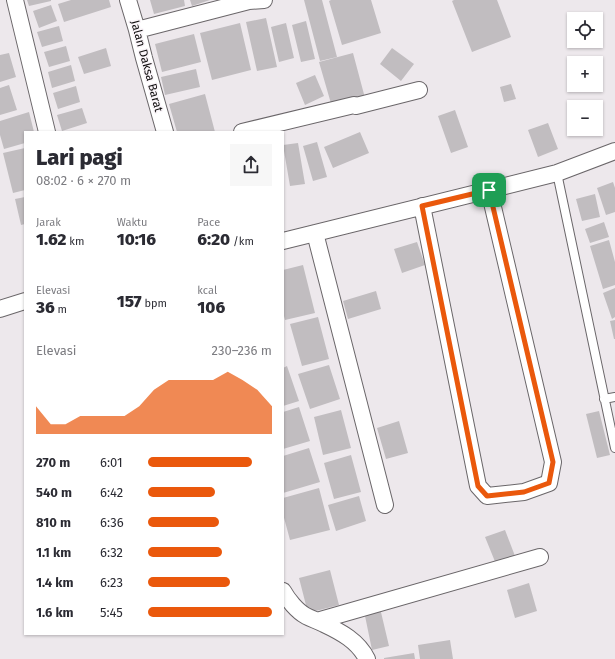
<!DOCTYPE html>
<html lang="id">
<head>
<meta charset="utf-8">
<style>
  :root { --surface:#fff; --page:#f7f7f7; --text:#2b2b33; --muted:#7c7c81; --accent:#ea580c }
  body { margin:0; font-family:"Fira Sans",sans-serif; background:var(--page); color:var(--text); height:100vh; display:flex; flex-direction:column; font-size:15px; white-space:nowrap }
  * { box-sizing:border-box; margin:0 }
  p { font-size:13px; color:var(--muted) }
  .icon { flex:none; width:22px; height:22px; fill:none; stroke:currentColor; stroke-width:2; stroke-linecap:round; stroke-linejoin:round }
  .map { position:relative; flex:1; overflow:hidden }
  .details { position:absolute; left:24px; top:131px; width:260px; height:504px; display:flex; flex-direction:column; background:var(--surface); border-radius:0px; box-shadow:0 1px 3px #0004 }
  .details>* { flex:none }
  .buttons { position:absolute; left:567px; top:12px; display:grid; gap:8px }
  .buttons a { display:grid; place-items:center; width:36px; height:36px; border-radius:0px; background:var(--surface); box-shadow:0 1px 3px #0004; font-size:20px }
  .pin { position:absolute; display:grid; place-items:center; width:34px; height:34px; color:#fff; margin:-17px; border-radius:8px; box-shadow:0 2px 6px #0006 }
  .round { display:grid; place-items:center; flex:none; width:42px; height:42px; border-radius:0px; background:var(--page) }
  .overview { display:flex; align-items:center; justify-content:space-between; height:68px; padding:0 12px }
  h1 { font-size:22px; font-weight:800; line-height:30px }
  .stats { display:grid; grid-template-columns:repeat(3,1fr); gap:6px; height:68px; padding:4px 12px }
  .stats div { display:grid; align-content:center }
  .stats b { font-size:17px; font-weight:800 }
  .stats small { font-size:11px; font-weight:400 }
  .stats p { font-size:11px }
  .chart { height:112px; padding:8px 12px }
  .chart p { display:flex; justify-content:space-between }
  .chart svg { width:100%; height:72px; margin-top:4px; fill:var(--accent); opacity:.7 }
  ul { padding:0 12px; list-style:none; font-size:13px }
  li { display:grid; grid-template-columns:64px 48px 1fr; align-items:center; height:30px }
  li i { height:10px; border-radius:5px; background:var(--accent) }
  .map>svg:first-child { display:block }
</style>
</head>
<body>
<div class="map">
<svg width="615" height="659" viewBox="0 0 615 659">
  <rect width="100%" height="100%" fill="#ede8ec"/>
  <!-- building -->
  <path fill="#c1bdc0" d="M27,0h24v1l-22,5z
    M71,0h38l2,7 -47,15 -6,-18z
    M150,0h34l1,6 -31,8z
    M190,0h20l-18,6z
    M304,0h18l15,57 -17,4z
    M331,0h40l10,33 -39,12 -13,-44z
    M454,0h43l14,37 -39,15 -20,-51z
    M51,5l6,16 -18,7 -6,-17z
    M266,18l11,49 -20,4 -11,-49z
    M306,21l9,38 -14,3 -9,-37z
    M240,23l11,47 -39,10 -12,-47z
    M286,23l8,35 -15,4 -8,-35z
    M59,26l4,15 -21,6 -5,-15z
    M194,34l7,28 -39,10 -7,-28z
    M66,46l4,15 -21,6 -5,-15z
    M106,48l5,18 -27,8 -6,-17z
    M392,48l22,16 -13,17 -21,-17z
    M9,53l7,24 -16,5v-27z
    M353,53l12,45 -33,9 -13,-45z
    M71,65l4,16 -23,7 -4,-16z
    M196,69l4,18 -35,8 -4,-18z
    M315,75l9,21 -19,9 -9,-22z
    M511,84l5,15 -12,3 -4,-15z
    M9,85l8,25 -17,5v-27z
    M76,86l4,16 -22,7 -5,-16z
    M205,94l10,38h-38l-8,-28z
    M82,108l5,15 -25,8 -5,-16z
    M455,110l13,37 -17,6 -13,-37z
    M29,112l5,20h-9v11l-21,6 -4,-14v-14z
    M548,123l10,26 -20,8 -10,-27z
    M360,132l9,21 -36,15 -9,-21z
    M317,142l10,35 -14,4 -10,-35z
    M298,143l7,41 -15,2 -7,-41z
    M25,148v42l-12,3 -10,-40z
    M613,182l2,6v24l-9,3 -9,-27z
    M595,194l5,23 -18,4 -6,-22z
    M25,197v27l-4,1 -6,-26z
    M604,222l5,15 -19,6 -5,-14z
    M609,240l6,22v23l-12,4 -13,-43z
    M417,242l8,23 -23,8 -8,-24z
    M303,265l12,48 -30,7 -2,-8v-42z
    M615,288v29l-3,2 -9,-26z
    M376,291l5,18 -33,10 -5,-18z
    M318,317l11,42 -27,7 -12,-42z
    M615,320v19h-1l-4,-18z
    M329,365l11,34 -30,10 -12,-35z
    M287,366l12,35 -16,5v-38z
    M299,407l11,34 -27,8v-37z
    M341,410l10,38 -28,7 -9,-38z
    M599,411l11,44 -13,3 -11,-44z
    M399,421l9,32 -22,6 -9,-31z
    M309,448l11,34 -37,11v-37z
    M351,455l10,37 -27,7 -10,-36z
    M319,488l11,42 -40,10 -7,-26v-16z
    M359,496l7,25 -30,10 -8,-26z
    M505,530l10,26 -19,8 -11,-27z
    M330,570l9,35 -31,8 -9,-35z
    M529,583l8,28 -22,7 -8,-28z
    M380,608l9,38 -17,4 -8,-39z
    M450,640l3,19h-33l-2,-14z
    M414,653l1,6h-31v-1z"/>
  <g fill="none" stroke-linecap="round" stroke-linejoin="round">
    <!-- service casing -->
    <g stroke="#6a6669" stroke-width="10">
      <path id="service" d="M557,173l58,275
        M604,399l11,-2"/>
    </g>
    <!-- minor casing -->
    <g stroke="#6a6669" stroke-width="18">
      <path id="minor" d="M15,0l32,132
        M128,0l9,30 7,28 21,74
        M137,30l112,-29 15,-1
        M242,132l112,-27 2,1 63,-16
        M422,206l56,280 9,10 37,-4 25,-9 4,-21 -64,-272
        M315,233l70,272
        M283,241l274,-68 58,-22
        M0,309l25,-8
        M283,591c5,9 14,20 23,25 6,3 12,5 18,8 17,8 34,17 43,35
        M317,621l223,-64"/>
    </g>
    <!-- service -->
    <use href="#service" stroke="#fff" stroke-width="8"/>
    <!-- minor -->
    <use href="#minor" stroke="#fff" stroke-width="16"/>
  </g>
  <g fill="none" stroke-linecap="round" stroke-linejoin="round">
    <!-- route casing -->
    <g stroke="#fff" stroke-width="8">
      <path id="route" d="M489,190l64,272 -4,21 -25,9 -37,4 -9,-10 -56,-280z"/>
    </g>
    <!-- route -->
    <use href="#route" stroke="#ea580c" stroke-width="5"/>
  </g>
  <g text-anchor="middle" stroke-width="3" stroke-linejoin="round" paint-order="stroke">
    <!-- street labels -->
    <g font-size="12" fill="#100e0f" stroke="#faf5f9">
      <text transform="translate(147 66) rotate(75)" y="4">Jalan Daksa Barat</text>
    </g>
  </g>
</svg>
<div class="buttons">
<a><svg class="icon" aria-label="locate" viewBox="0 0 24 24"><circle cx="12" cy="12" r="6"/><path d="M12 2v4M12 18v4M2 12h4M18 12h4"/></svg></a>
<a>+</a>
<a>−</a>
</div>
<div class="pin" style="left:489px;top:190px;background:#1e9e55"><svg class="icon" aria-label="arrive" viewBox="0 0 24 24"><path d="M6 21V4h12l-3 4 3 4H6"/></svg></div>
<section class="details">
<div class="overview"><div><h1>Lari pagi</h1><p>08:02 · 6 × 270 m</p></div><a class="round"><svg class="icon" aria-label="share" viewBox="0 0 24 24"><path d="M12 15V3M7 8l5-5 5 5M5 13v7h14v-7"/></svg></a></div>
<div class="stats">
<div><p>Jarak</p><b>1.62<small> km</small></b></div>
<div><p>Waktu</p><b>10:16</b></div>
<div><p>Pace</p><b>6:20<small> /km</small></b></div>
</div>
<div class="stats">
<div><p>Elevasi</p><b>36<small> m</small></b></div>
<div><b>157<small> bpm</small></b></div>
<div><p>kcal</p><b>106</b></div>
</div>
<div class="chart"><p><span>Elevasi</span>230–236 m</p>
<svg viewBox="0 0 160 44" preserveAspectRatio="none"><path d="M0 44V27L10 38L20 38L30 33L40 33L50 33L60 33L70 27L80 17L90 11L100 11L110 11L120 11L130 6L140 11L150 17L160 27V44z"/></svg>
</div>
<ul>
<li><b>270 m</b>6:01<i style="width:84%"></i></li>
<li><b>540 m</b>6:42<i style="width:54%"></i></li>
<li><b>810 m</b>6:36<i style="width:57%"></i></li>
<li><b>1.1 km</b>6:32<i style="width:60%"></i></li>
<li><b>1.4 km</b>6:23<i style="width:66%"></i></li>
<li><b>1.6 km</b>5:45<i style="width:100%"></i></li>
</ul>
</section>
</div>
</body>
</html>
